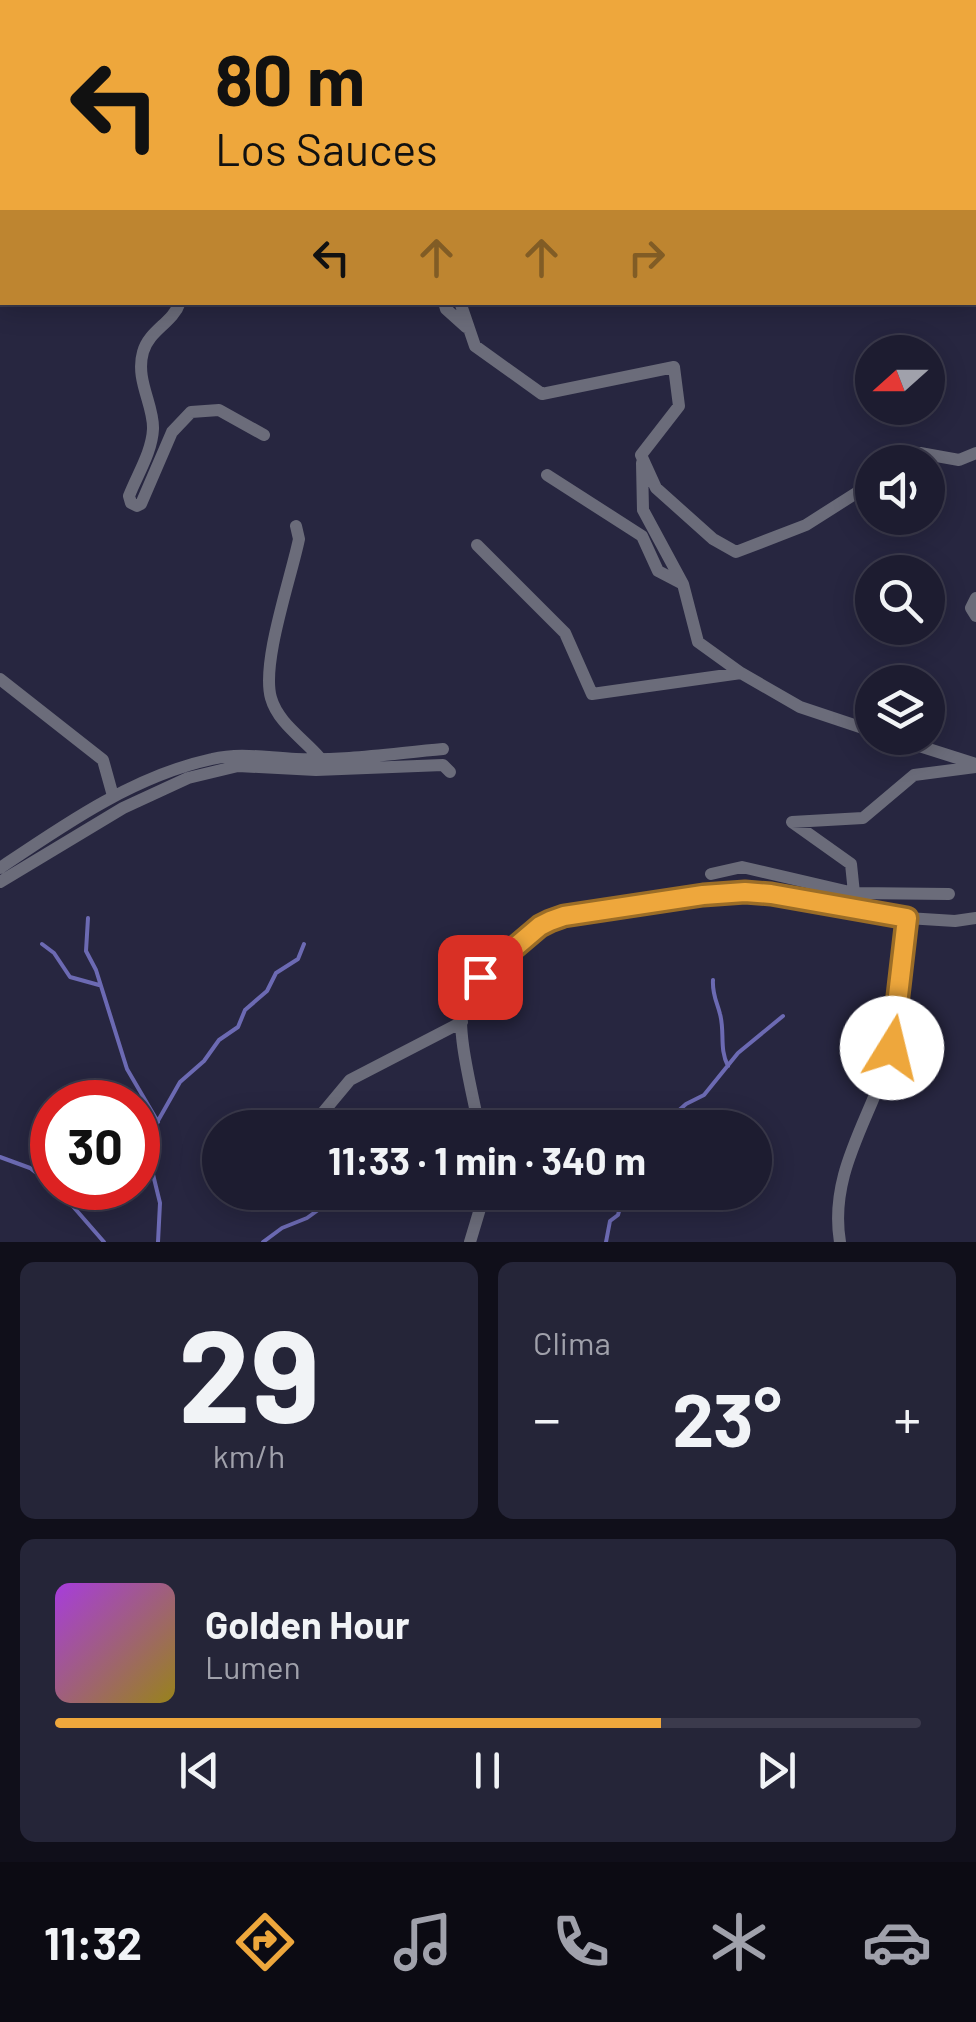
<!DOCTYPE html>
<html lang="es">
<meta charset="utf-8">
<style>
body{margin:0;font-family:Barlow,sans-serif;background:#252538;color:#f1f3f6;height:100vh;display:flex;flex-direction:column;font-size:38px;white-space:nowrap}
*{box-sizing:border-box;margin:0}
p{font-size:32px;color:#a0a1ab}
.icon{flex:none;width:55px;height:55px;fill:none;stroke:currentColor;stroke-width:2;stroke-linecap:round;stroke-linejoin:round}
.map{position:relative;height:1242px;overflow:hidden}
.drawer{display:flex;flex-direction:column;gap:20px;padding:20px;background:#100f1a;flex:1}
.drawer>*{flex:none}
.top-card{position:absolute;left:0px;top:0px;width:978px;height:305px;box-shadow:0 5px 25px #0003,0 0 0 2px #3b3a4c;background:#eea73c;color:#111;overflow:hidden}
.needle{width:65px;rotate:249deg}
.controls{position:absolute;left:855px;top:335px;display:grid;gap:20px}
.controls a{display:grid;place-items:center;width:90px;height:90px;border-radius:50%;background:#1d1c30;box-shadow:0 5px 25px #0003,0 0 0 2px #3b3a4c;font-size:50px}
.speed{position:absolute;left:30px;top:1080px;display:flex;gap:20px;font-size:50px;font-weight:700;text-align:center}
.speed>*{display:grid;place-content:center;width:130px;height:130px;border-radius:50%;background:#1d1c30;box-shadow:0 5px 25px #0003,0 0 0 2px #3b3a4c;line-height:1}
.speed .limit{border:15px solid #d22;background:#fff;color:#111}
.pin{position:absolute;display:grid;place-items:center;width:85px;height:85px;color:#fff;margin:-42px;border-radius:20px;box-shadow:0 5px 15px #0006}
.me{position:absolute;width:110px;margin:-55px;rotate:9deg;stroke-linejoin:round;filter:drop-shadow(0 0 8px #0008)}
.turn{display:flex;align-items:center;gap:35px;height:210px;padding:0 50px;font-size:45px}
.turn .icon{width:130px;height:130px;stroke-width:2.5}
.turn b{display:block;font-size:70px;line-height:85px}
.lanes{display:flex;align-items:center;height:95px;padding:0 50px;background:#0003;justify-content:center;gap:50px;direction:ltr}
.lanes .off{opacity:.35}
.big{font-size:75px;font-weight:700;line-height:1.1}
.drawer .widget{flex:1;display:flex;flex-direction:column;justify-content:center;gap:15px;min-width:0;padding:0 35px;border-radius:15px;background:#252538}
.drawer .dial{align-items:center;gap:0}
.dial b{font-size:130px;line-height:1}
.song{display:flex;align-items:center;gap:30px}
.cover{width:120px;height:120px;border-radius:15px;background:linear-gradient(135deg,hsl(280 70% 55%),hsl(50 70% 35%))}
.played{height:10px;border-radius:5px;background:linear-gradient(90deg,#eea73c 70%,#3b3a4c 70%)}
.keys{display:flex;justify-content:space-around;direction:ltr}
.heat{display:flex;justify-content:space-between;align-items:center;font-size:55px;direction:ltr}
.drawer .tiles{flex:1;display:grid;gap:20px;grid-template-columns:1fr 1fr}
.widget:last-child{grid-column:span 2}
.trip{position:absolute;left:202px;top:1110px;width:570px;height:100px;border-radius:50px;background:#1d1c30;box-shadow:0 5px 25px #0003,0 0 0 2px #3b3a4c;font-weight:700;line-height:100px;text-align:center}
.dock{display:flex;height:160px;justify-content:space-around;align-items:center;background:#0c0b13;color:#a0a1ab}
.dock .icon{width:70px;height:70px}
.dock .current{color:#eea73c}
.dock b{font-size:45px;color:#f1f3f6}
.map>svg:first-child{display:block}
</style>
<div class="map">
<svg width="976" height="1242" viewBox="0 0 976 1242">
<rect width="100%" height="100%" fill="#272640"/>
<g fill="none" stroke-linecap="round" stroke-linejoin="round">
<path stroke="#6c6ab3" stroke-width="4" d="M88,918l-2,33 10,19 31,99 31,53
M42,944l12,9 16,24 29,8
M713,980c-1,14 4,22 7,34 5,18 -1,35 8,52
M659,1128l27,-24 18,-9 34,-42 45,-37
M0,1157l30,11 22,17
M57,1188l47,54
M158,1242l2,-39 -12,-49 7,-28 25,-44 24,-21 15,-21 19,-13 7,-17 22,-19 9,-18 22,-14 6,-15
M263,1242l19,-14 25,-10 36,-26
M606,1242l4,-21 8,-6 6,-23"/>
<path stroke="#6b6c7a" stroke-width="6" d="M0,249l2,3"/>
<path stroke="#6b6c7a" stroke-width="12" d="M61,2l1,-2
M0,7l2,1
M0,185l2,-1
M975,238h1
M975,277h1
M180,302c-7,21 -31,28 -37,50 -8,28 11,53 10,77 -1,23 -16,46 -24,67l2,7 6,3 4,-2 31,-72 19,-20 28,-2 45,25
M444,302l2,7 20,18
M460,302l15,44 67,48 132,-27 5,39 -38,49 15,33 57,51 23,13 70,-27 66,-42
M905,462l15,-9 39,7 17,-7
M642,463l1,47 40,74 15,58 43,31 59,34 72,24
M547,475l95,61 16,35 23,12
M296,526l3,13c-8,39 -38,124 -28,159 7,25 33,41 49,60
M477,545l88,88 27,61 149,-21
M976,598l-5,10 5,8
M0,679l103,81 10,36
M894,738l82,26
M0,868c65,-44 134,-92 212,-109 29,-7 55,-1 84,0 49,2 99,-6 147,-10
M711,874l31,-7 112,26 95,1
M0,882l123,-74 65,-30 50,-12 78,4 127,-5 7,7
M854,893l-3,-29 -59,-42 71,-4 51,-43 62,-8
M310,1128l40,-48 112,-58
M479,1128c-5,-30 -24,-98 -16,-124 8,-28 54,-60 76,-78l11,-5 153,-26 42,-3 162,26 48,3 21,-3
M470,1242l15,-50
M840,1242c-12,-72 34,-127 51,-193 11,-42 12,-88 16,-131"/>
</g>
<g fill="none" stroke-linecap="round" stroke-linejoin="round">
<g stroke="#9b6d27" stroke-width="25">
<path id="route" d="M480,977l60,-51 10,-5 14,-5 139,-21 42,-3 26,2 136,24 -15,130"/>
</g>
<use href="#route" stroke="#eea73c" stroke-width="18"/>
</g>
</svg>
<div class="controls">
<a><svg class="needle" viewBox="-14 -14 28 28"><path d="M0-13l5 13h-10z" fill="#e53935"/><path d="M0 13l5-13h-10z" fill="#a0a1ab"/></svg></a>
<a><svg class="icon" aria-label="sound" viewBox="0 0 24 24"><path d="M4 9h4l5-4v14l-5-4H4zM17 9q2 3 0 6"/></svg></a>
<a><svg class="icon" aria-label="search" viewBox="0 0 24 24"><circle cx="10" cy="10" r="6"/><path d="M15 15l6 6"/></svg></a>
<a><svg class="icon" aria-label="layers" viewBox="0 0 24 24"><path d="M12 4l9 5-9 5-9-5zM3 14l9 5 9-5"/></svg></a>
</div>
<div class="speed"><div class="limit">30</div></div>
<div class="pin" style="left:480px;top:977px;background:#d93025"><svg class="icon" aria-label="arrive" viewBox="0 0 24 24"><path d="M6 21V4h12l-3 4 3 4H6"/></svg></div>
<svg class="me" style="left:892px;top:1048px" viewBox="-20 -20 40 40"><circle r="19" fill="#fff"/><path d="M0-13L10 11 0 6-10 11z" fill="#eea73c"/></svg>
<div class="trip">11:33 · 1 min · 340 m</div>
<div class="top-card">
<div class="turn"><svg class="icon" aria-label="left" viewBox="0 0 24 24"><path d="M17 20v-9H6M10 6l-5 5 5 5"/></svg><div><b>80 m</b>Los Sauces</div></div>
<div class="lanes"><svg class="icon" aria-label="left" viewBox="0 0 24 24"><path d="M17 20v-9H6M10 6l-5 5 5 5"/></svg><svg class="icon off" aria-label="ahead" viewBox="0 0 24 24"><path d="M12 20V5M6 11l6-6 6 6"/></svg><svg class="icon off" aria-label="ahead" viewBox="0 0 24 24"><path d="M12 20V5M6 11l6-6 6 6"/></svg><svg class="icon off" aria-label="right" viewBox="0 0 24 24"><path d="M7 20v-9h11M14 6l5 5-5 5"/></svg></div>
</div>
</div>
<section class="drawer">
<div class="tiles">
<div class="widget dial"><b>29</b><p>km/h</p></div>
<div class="widget"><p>Clima</p>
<div class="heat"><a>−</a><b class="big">23°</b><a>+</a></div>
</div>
<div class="widget">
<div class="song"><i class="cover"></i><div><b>Golden Hour</b><p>Lumen</p></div></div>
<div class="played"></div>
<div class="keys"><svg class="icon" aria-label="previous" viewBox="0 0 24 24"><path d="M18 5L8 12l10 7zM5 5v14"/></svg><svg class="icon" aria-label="pause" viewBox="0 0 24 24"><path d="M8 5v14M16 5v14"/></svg><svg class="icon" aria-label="next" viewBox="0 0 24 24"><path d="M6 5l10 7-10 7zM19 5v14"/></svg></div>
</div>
</div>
</section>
<nav class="dock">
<b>11:32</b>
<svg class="icon current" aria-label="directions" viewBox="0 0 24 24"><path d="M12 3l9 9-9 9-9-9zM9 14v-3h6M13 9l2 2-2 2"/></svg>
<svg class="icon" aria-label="music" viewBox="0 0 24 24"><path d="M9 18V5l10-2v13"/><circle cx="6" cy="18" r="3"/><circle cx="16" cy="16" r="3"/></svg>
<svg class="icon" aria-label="phone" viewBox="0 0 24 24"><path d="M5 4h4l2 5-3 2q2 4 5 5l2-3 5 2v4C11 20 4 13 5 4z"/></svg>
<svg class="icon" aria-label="climate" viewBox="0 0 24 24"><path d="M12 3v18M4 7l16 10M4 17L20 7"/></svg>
<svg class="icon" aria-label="car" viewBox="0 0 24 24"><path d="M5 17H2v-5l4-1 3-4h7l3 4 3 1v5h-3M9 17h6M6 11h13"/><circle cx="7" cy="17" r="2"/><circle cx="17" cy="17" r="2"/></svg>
</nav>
